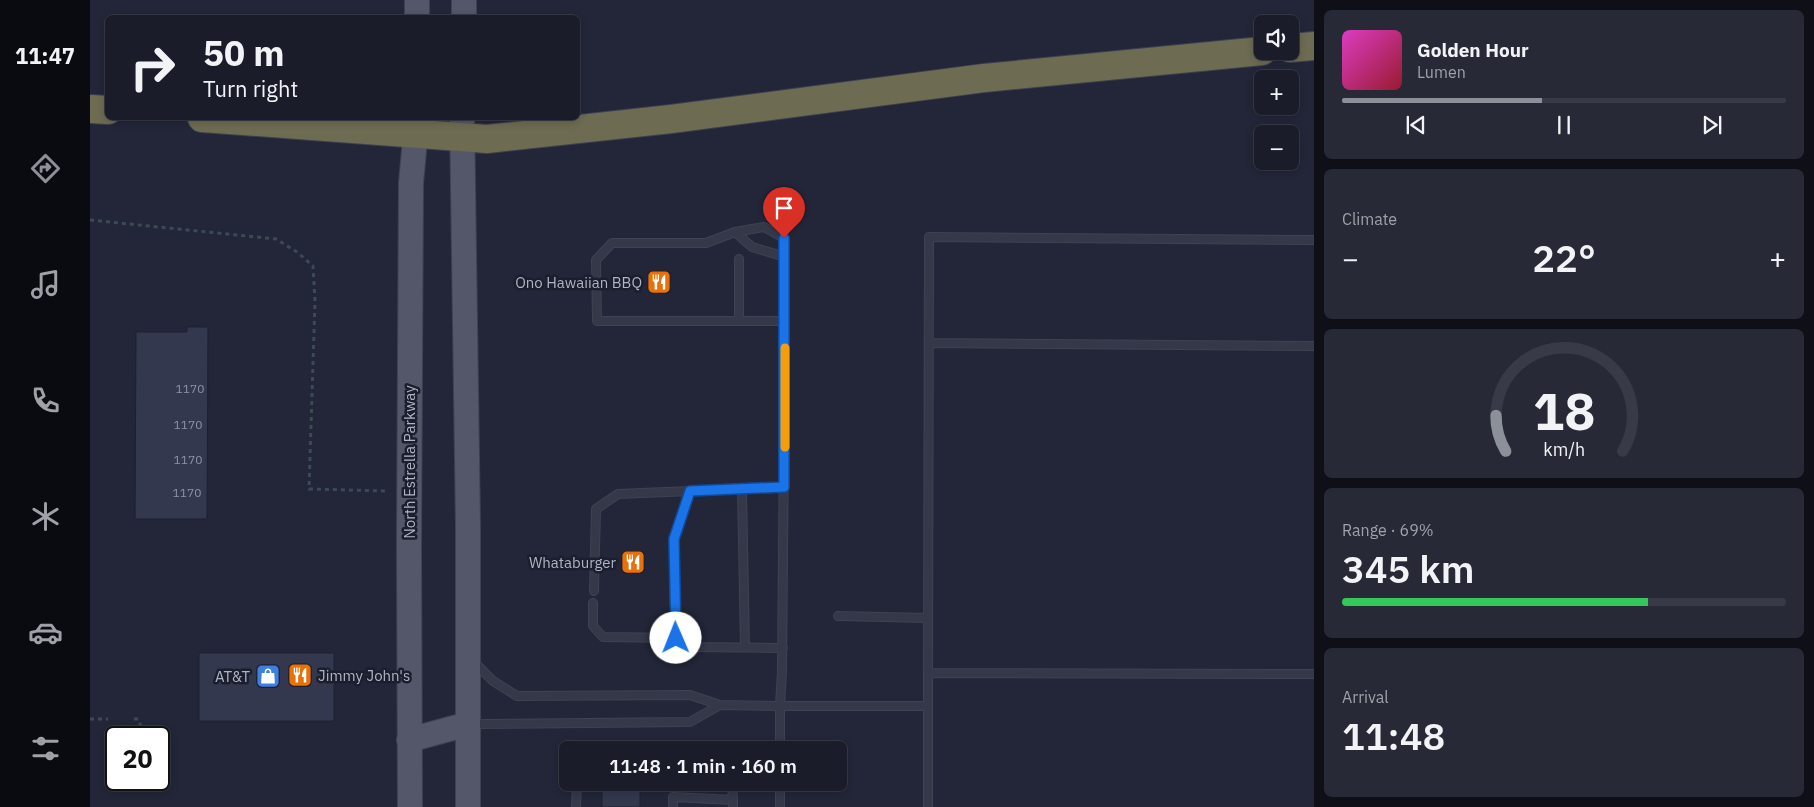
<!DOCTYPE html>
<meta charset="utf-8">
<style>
body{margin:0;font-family:"IBM Plex Sans",sans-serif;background:#272936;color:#f1f3f6;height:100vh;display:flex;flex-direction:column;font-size:19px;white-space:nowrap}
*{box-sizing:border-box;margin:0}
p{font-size:16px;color:#9fa1a8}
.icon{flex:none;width:28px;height:28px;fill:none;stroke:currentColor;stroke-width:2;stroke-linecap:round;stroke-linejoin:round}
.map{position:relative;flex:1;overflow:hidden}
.side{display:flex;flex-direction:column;gap:10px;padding:10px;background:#0e0f17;width:500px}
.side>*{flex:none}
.banner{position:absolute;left:15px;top:15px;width:475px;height:105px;border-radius:8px;box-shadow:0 2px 8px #0003,0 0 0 1px #383a47;background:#1a1c2a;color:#f1f3f6;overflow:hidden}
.tools{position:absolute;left:1164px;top:15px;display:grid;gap:10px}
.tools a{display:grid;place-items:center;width:45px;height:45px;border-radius:8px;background:#1a1c2a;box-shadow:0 2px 8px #0003,0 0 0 1px #383a47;font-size:25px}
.speed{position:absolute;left:15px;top:726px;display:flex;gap:10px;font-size:25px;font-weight:700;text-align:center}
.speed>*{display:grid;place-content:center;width:65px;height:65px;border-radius:50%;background:#1a1c2a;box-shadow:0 2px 8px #0003,0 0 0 1px #383a47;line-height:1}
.speed .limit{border:2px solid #111;border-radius:8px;background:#fff;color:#111}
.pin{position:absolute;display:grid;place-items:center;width:42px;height:42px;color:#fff;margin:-51px -21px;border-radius:50% 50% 50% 0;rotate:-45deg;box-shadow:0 0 5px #0007}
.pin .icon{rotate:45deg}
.me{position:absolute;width:55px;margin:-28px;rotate:359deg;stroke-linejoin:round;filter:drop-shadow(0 0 4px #0008)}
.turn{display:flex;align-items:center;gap:18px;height:105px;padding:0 15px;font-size:22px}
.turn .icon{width:65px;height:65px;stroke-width:2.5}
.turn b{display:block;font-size:35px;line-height:42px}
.big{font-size:38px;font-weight:600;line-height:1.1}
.side .tile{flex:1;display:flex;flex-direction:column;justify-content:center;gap:8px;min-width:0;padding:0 18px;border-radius:8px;background:#272936}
.side .dial{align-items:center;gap:0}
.dial svg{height:130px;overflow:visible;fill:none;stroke:#383a47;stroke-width:7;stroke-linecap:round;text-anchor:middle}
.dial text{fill:#f1f3f6;stroke:none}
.song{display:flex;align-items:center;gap:15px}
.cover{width:60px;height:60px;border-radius:8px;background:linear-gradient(135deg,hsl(310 70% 55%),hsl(350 70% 35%))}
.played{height:5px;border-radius:2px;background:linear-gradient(90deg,#8c9099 45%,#383a47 45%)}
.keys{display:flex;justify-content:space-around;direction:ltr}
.heat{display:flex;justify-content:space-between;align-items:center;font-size:28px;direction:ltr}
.charge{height:8px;border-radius:4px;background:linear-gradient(90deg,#34c759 69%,#383a47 0)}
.trip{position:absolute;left:469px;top:741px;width:288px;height:50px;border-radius:8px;background:#1a1c2a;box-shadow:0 2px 8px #0003,0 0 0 1px #383a47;font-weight:600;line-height:50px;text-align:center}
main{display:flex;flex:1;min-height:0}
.menu{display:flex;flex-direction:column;width:90px;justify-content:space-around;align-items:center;background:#0a0b11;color:#9fa1a8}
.menu .icon{width:35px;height:35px}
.menu .selected{color:#8c9099}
.menu b{font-size:22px;color:#f1f3f6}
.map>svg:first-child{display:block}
</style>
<main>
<nav class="menu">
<b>11:47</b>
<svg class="icon selected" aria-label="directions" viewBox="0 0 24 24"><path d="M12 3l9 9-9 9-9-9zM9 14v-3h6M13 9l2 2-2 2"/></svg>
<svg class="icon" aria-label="music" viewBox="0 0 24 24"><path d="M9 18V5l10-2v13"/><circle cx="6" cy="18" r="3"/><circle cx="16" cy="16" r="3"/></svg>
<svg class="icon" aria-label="phone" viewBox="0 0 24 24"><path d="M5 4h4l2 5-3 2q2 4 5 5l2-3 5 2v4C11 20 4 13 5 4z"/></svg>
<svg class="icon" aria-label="climate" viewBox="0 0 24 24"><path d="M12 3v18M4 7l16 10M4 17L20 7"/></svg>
<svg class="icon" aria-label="car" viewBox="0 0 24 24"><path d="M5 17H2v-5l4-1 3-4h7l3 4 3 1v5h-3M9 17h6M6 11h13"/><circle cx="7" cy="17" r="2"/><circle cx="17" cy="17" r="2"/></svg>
<svg class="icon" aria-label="filters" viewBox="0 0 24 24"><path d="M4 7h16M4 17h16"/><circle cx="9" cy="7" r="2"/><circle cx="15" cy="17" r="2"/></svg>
</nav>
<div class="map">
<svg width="1224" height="807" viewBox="0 0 1224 807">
<rect width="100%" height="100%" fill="#222638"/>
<path fill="#34384f" stroke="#1d202f" d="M97,327h21l-1,192h-72l1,-187h51z
M109,653h135v68h-135z
M517,741h48v9h-48z
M512,785h24v4l14,1v17h-38z"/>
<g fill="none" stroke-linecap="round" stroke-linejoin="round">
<g stroke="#3f4252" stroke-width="10">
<path id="service" d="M645,232l17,15 33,10
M649,259v62
M695,321l-1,-83 -20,-11 -29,5 -29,11h-94l-16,17 1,61h188l-3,350 -2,35h148
M839,343l385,3
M652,490l3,157
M504,591l2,-82 22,-15 72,-3
M503,603v23l10,11 73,1
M748,616l90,2
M693,648l-92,-1 -15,-9 -2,-99 16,-48 94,-4
M383,661l20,20 24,15 173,-1 30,10 60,1v44
M838,673l1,-436 385,3
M381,724l219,-2 30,-17
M564,748l66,2
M496,750l17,-2
M642,782l1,18
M690,782v25
M486,807l1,-25
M583,807v-10l60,3v7
M838,807v-134l386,1"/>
</g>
<g stroke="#3f4252" stroke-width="26">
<path id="primary" d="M374,0v18
M327,18v-18
M372,118l6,408v281
M319,740l59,-16
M320,807l-1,-264 2,-360 6,-65"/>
</g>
<g stroke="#3d4050" stroke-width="30">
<path id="motorway" d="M1200,48l24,-2
M0,109l18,1
M112,118l285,21 184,-20 313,-41 278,-27"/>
</g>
<path stroke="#3c4a52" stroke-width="3" stroke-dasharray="4 4" stroke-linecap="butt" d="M0,220l186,19 21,13 16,14 2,35 -6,188 77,2
M0,719h18
M44,719h4l4,10 12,6"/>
<use href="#service" stroke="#353849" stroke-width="8"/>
<use href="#primary" stroke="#535769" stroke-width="24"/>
<use href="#motorway" stroke="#6e6b53" stroke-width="28"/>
</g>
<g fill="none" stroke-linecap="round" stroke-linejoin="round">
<g stroke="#114b97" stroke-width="12">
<path id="route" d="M586,638l-2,-99 16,-48 94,-4v-249"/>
</g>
<use href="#route" stroke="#1a73e8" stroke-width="9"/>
<path stroke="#f59e0b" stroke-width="9" d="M695,447v-99"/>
</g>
<defs>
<g id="restaurant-square" transform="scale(1.25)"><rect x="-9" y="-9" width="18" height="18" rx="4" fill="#e8710a" stroke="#1b1e2d"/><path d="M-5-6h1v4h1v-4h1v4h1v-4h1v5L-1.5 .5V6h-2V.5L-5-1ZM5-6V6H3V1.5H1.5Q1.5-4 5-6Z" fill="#fff"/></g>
<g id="shop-square" transform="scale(1.25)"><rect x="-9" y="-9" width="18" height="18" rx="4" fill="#3f7fe0" stroke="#1b1e2d"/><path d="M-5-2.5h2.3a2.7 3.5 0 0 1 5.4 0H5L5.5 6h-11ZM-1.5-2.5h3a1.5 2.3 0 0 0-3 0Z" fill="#fff"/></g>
</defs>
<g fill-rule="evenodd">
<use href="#restaurant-square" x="569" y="282"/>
<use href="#restaurant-square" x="543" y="562"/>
<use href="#restaurant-square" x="210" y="675"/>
<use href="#shop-square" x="178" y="676"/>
</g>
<g text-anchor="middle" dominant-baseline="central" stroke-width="5" stroke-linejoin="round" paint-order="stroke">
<g font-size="12" fill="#8f92a6">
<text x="100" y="388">1170</text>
<text x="98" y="424">1170</text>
<text x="98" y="459">1170</text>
<text x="97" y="492">1170</text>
</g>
<g font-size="15" fill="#b0b3c5" stroke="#1b1e2d" text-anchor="end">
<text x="552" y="282">Ono Hawaiian BBQ</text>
<text x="526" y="562">Whataburger</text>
<text x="228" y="675" text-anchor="start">Jimmy John's</text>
<text x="160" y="676">AT&amp;T</text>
</g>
<g font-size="15" fill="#b0b3c5" stroke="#1b1e2d">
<text transform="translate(319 462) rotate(-90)">North Estrella Parkway</text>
</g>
</g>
</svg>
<div class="tools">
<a><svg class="icon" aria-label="sound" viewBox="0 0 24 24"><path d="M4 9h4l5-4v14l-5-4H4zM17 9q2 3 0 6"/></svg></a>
<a>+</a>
<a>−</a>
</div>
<div class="speed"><div class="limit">20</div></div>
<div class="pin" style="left:694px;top:238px;background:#d93025"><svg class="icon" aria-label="arrive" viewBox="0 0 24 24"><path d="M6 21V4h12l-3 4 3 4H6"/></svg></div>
<svg class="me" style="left:586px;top:638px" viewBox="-20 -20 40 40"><circle r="19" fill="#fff"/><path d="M0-13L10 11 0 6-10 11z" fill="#1a73e8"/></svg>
<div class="trip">11:48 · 1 min · 160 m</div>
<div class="banner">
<div class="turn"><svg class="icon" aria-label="right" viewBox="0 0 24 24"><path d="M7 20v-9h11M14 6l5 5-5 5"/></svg><div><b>50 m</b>Turn right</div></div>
</div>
</div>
<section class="side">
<div class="tile">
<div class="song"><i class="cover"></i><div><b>Golden Hour</b><p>Lumen</p></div></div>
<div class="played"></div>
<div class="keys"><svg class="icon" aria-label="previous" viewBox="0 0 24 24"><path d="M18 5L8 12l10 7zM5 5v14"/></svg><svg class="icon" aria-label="pause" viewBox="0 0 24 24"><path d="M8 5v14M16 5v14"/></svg><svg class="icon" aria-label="next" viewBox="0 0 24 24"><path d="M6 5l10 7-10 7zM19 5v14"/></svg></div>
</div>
<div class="tile"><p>Climate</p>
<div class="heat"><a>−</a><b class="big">22°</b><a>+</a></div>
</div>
<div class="tile dial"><svg viewBox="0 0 100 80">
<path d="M14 69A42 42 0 1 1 86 69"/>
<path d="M14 69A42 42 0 0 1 8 47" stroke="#8c9099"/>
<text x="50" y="56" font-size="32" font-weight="700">18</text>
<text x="50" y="72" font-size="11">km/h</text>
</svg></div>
<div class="tile"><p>Range · 69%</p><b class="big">345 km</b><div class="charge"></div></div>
<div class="tile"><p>Arrival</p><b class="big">11:48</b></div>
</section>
</main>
